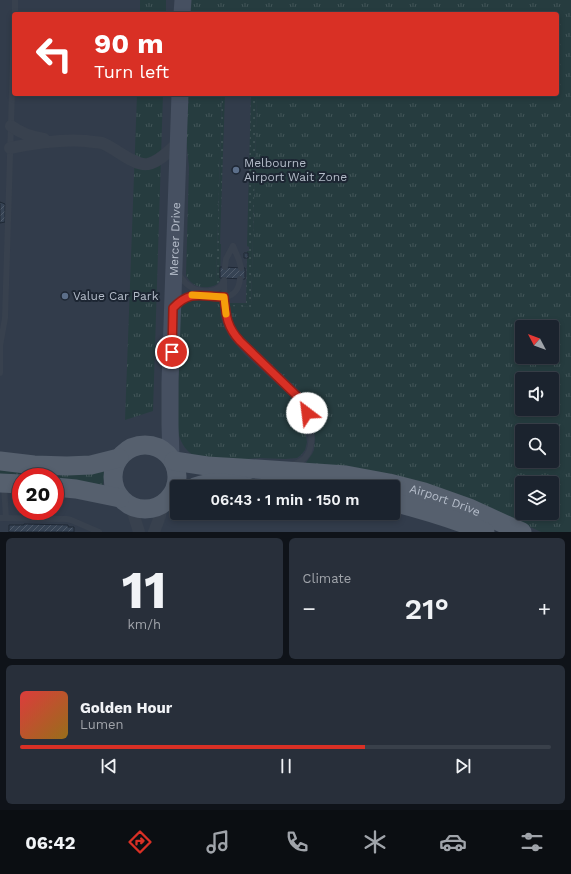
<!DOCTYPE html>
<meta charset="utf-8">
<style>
body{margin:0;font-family:"Work Sans",sans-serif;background:#282f3a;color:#f1f3f6;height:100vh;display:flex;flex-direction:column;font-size:15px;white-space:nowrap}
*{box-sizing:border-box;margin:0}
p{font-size:13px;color:#a0a4aa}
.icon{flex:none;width:22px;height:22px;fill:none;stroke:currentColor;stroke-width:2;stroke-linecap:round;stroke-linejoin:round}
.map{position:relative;height:532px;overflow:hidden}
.side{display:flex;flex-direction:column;gap:6px;padding:6px;background:#0f1319;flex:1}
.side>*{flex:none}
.top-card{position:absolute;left:12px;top:12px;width:547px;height:84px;border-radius:4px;box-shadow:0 2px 6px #0003,0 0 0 1px #39404a;background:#d93025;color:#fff;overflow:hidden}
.needle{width:26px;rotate:311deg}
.fabs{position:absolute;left:515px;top:320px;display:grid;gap:8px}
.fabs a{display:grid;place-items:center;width:44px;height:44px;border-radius:4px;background:#1b232e;box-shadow:0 2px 6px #0003,0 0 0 1px #39404a;font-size:20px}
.speed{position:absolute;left:12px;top:468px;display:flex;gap:8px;font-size:20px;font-weight:700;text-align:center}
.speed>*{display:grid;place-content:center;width:52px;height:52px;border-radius:50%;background:#1b232e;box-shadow:0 2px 6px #0003,0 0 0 1px #39404a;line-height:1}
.speed .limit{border:6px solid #d22;background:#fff;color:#111}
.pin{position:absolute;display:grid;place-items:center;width:34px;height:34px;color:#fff;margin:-17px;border:2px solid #fff;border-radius:50%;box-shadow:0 1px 4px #0007}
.me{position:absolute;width:44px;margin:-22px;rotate:330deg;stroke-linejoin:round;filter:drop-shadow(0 0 3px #0008)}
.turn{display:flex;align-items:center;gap:14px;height:84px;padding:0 16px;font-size:18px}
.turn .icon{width:52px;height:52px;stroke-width:2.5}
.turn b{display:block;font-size:28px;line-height:34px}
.big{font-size:30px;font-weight:600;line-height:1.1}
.side .tile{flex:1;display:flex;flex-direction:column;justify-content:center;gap:6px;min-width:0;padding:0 14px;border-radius:6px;background:#282f3a}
.side .dial{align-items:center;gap:0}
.dial b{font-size:52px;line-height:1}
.song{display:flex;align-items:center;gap:12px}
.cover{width:48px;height:48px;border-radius:6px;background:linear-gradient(135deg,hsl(0 70% 55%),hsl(40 70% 35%))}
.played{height:4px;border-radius:2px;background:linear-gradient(90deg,#d93025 65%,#39404a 65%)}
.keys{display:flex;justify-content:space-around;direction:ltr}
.heat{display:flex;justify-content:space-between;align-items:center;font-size:22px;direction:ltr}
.side .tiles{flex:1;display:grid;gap:6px;grid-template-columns:1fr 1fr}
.tile:last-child{grid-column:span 2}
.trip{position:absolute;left:170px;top:480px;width:230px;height:40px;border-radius:4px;background:#1b232e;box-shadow:0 2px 6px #0003,0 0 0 1px #39404a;font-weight:600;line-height:40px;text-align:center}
.dock{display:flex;height:64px;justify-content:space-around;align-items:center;background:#0b0e12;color:#a0a4aa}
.dock .icon{width:28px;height:28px}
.dock .active{color:#d93025}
.dock b{font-size:18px;color:#f1f3f6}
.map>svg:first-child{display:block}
</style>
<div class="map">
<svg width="571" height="532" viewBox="0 0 571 532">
<defs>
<pattern id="grass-tufts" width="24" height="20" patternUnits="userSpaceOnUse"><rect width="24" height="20" fill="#263c3f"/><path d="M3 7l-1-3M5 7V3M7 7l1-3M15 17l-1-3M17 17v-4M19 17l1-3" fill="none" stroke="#435659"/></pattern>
<pattern id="garden-dots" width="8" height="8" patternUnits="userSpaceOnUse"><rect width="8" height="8" fill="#263c3f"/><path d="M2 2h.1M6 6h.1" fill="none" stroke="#435659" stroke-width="1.8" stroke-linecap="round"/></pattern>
<pattern id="building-hatch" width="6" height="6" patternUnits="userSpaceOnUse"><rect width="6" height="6" fill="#364354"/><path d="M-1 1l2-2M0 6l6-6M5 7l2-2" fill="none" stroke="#515c6b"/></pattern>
</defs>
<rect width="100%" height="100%" fill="#242f3e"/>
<path fill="#323c4b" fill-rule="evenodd" d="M0,0h571v532h-571zM14,14h543v80h-543zM522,327h30v30h-30zM522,379h30v30h-30zM522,431h30v30h-30zM21,477h34v34h-34zM522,483h30v30h-30zM177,487h216v26h-216z"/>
<path fill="url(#grass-tufts)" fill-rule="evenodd" d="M140,0h26v14h-26z
M189,0h382v532h-30l-32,-15 -204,-53 7,-10 2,-4 1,-12 -3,-26 -5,-12 -4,-6 -62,-59c-7,-9 -11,-17 -11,-29h21l6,-212h300v-80h-369zM522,327h30v30h-30zM522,379h30v30h-30zM522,431h30v30h-30zM522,483h30v30h-30z
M137,94h26l-10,317 -28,9z
M186,94h36l-6,191c-12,5 -25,2 -30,-10l3,-108 -4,-38 3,-25 1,-2 -4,-2z
M191,299h25l4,2 1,4 -1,8 3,12 7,13 15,17 48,44 6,8 4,9 4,26 -2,8 -4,5 -4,3 -12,1 -25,-1 -26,2 -41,-5c-9,-6 -13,-14 -15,-24l1,-106c1,-11 0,-21 12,-26z
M0,466l105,5 -2,14 -48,-5v-3h-55z"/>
<path fill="url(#garden-dots)" d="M222,94h3l-5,150h1l-1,37 -4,4z
M251,94h6l-6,213 -22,-1v-3h17l1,-45h1v-4l-1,-1v-2h2v-4l-2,-1v-1z"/>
<path fill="url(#building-hatch)" stroke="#1f2835" d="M0,202l5,2v18l-5,1z
M244,253h4v5h-4z
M220,267l25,1v11l-25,-1z
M24,524l44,1v2h6v5h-65v-7h15z"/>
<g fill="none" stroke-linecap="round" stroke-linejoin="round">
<path stroke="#38414e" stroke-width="6" d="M15,14v-14
M233,246l6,14 2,8
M225,267l1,-8 7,-13
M178,273c3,5 7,11 13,14 10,6 29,7 33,-7
M224,281l1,30 3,12 3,7 9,11 57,55c11,12 20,44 10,59 -3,5 -9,8 -15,10
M176,305c15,-15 29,-9 49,-8 10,-2 14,-8 15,-18
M0,373v-27l5,-28 9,-292
M4,486l2,32
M0,518l67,1 4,1 28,12"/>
<path stroke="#38414e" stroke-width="12" d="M11,126c11,8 21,11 33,13
M10,148c25,-5 51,-9 76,-7 5,1 11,1 16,2 12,4 33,24 46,21 11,-2 22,-14 30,-21
M131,506l8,26
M154,532l6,-16 2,-11"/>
<g stroke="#465061" stroke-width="17">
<path d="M182,14l1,-14"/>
<path id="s1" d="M171,457l-1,-32v-43l10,-288"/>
</g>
<g stroke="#56606e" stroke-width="19">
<circle cx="145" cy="477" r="32"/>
<path d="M0,461l34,4 33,1 24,-1 28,-7"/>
<path id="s2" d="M174,461l33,5 34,2 105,7 43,8 35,9 45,16 53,24"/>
<path d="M0,483l21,1"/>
<path d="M55,487l21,2 44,9"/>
<path d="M195,487c19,-7 34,-4 53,0"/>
<path d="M393,502c31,8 62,17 92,30"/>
</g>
</g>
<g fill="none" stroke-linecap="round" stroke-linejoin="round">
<g stroke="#8d1f18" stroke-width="10">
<path id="route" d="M172,352l1,-44c18,-19 29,-11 51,-11 2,19 3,30 16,44l57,55 5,6 5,11"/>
</g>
<use href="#route" stroke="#d93025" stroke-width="7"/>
<path stroke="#f59e0b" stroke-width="7" d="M192,295l32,2 2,17"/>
</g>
<g fill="#5c6f8a" stroke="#1d2633" stroke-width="1.5">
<circle cx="236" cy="170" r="4"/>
<circle cx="65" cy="296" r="4"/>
</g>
<g text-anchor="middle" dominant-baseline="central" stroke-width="4" stroke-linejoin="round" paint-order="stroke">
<g font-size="12" fill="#b4bcc9" stroke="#1d2633" text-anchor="start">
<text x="244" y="163">Melbourne<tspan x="244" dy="14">Airport Wait Zone</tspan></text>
<text x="73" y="296">Value Car Park</text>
</g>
<g font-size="12" fill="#b4bcc9" stroke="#1d2633">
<text stroke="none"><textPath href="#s1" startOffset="218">Mercer Drive</textPath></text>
<text stroke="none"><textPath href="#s2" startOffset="275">Airport Drive</textPath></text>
</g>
</g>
</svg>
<div class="fabs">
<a><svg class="needle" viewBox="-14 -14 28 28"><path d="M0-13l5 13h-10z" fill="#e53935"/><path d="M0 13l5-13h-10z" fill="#a0a4aa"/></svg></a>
<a><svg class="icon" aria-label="sound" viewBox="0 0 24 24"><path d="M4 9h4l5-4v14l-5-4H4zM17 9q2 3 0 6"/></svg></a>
<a><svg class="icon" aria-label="search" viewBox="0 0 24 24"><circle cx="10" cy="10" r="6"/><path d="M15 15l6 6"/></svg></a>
<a><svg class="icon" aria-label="layers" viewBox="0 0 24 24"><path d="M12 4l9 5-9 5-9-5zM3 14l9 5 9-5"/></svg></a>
</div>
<div class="speed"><div class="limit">20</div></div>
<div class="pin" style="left:172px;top:352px;background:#d93025"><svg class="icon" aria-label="arrive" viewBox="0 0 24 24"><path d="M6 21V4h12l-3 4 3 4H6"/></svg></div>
<svg class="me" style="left:307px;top:413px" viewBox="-20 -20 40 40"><circle r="19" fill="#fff"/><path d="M0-13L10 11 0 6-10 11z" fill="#d93025"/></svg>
<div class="trip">06:43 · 1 min · 150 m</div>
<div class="top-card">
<div class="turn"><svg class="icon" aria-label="left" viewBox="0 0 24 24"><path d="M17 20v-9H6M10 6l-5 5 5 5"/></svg><div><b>90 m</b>Turn left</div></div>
</div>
</div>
<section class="side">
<div class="tiles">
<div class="tile dial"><b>11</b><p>km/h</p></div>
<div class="tile"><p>Climate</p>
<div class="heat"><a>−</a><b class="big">21°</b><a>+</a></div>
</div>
<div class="tile">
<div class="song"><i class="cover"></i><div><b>Golden Hour</b><p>Lumen</p></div></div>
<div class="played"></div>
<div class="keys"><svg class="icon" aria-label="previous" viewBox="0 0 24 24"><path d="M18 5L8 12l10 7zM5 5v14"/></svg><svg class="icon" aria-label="pause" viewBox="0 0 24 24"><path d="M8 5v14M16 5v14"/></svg><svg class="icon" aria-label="next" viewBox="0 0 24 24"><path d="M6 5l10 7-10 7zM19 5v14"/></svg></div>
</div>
</div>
</section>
<nav class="dock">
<b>06:42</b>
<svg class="icon active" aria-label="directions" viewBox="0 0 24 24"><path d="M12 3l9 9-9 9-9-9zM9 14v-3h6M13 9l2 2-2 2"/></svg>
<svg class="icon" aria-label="music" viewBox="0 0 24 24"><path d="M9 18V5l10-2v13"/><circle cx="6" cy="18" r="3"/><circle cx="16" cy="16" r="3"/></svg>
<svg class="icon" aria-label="phone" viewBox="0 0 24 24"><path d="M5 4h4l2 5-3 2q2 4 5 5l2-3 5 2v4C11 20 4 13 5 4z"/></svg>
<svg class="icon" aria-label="climate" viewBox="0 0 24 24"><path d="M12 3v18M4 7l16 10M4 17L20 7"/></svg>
<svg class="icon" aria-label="car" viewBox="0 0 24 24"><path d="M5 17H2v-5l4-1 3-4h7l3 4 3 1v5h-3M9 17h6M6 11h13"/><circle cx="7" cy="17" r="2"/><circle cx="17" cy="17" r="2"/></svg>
<svg class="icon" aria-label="filters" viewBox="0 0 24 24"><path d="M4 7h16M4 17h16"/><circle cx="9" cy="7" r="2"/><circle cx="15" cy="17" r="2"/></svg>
</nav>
